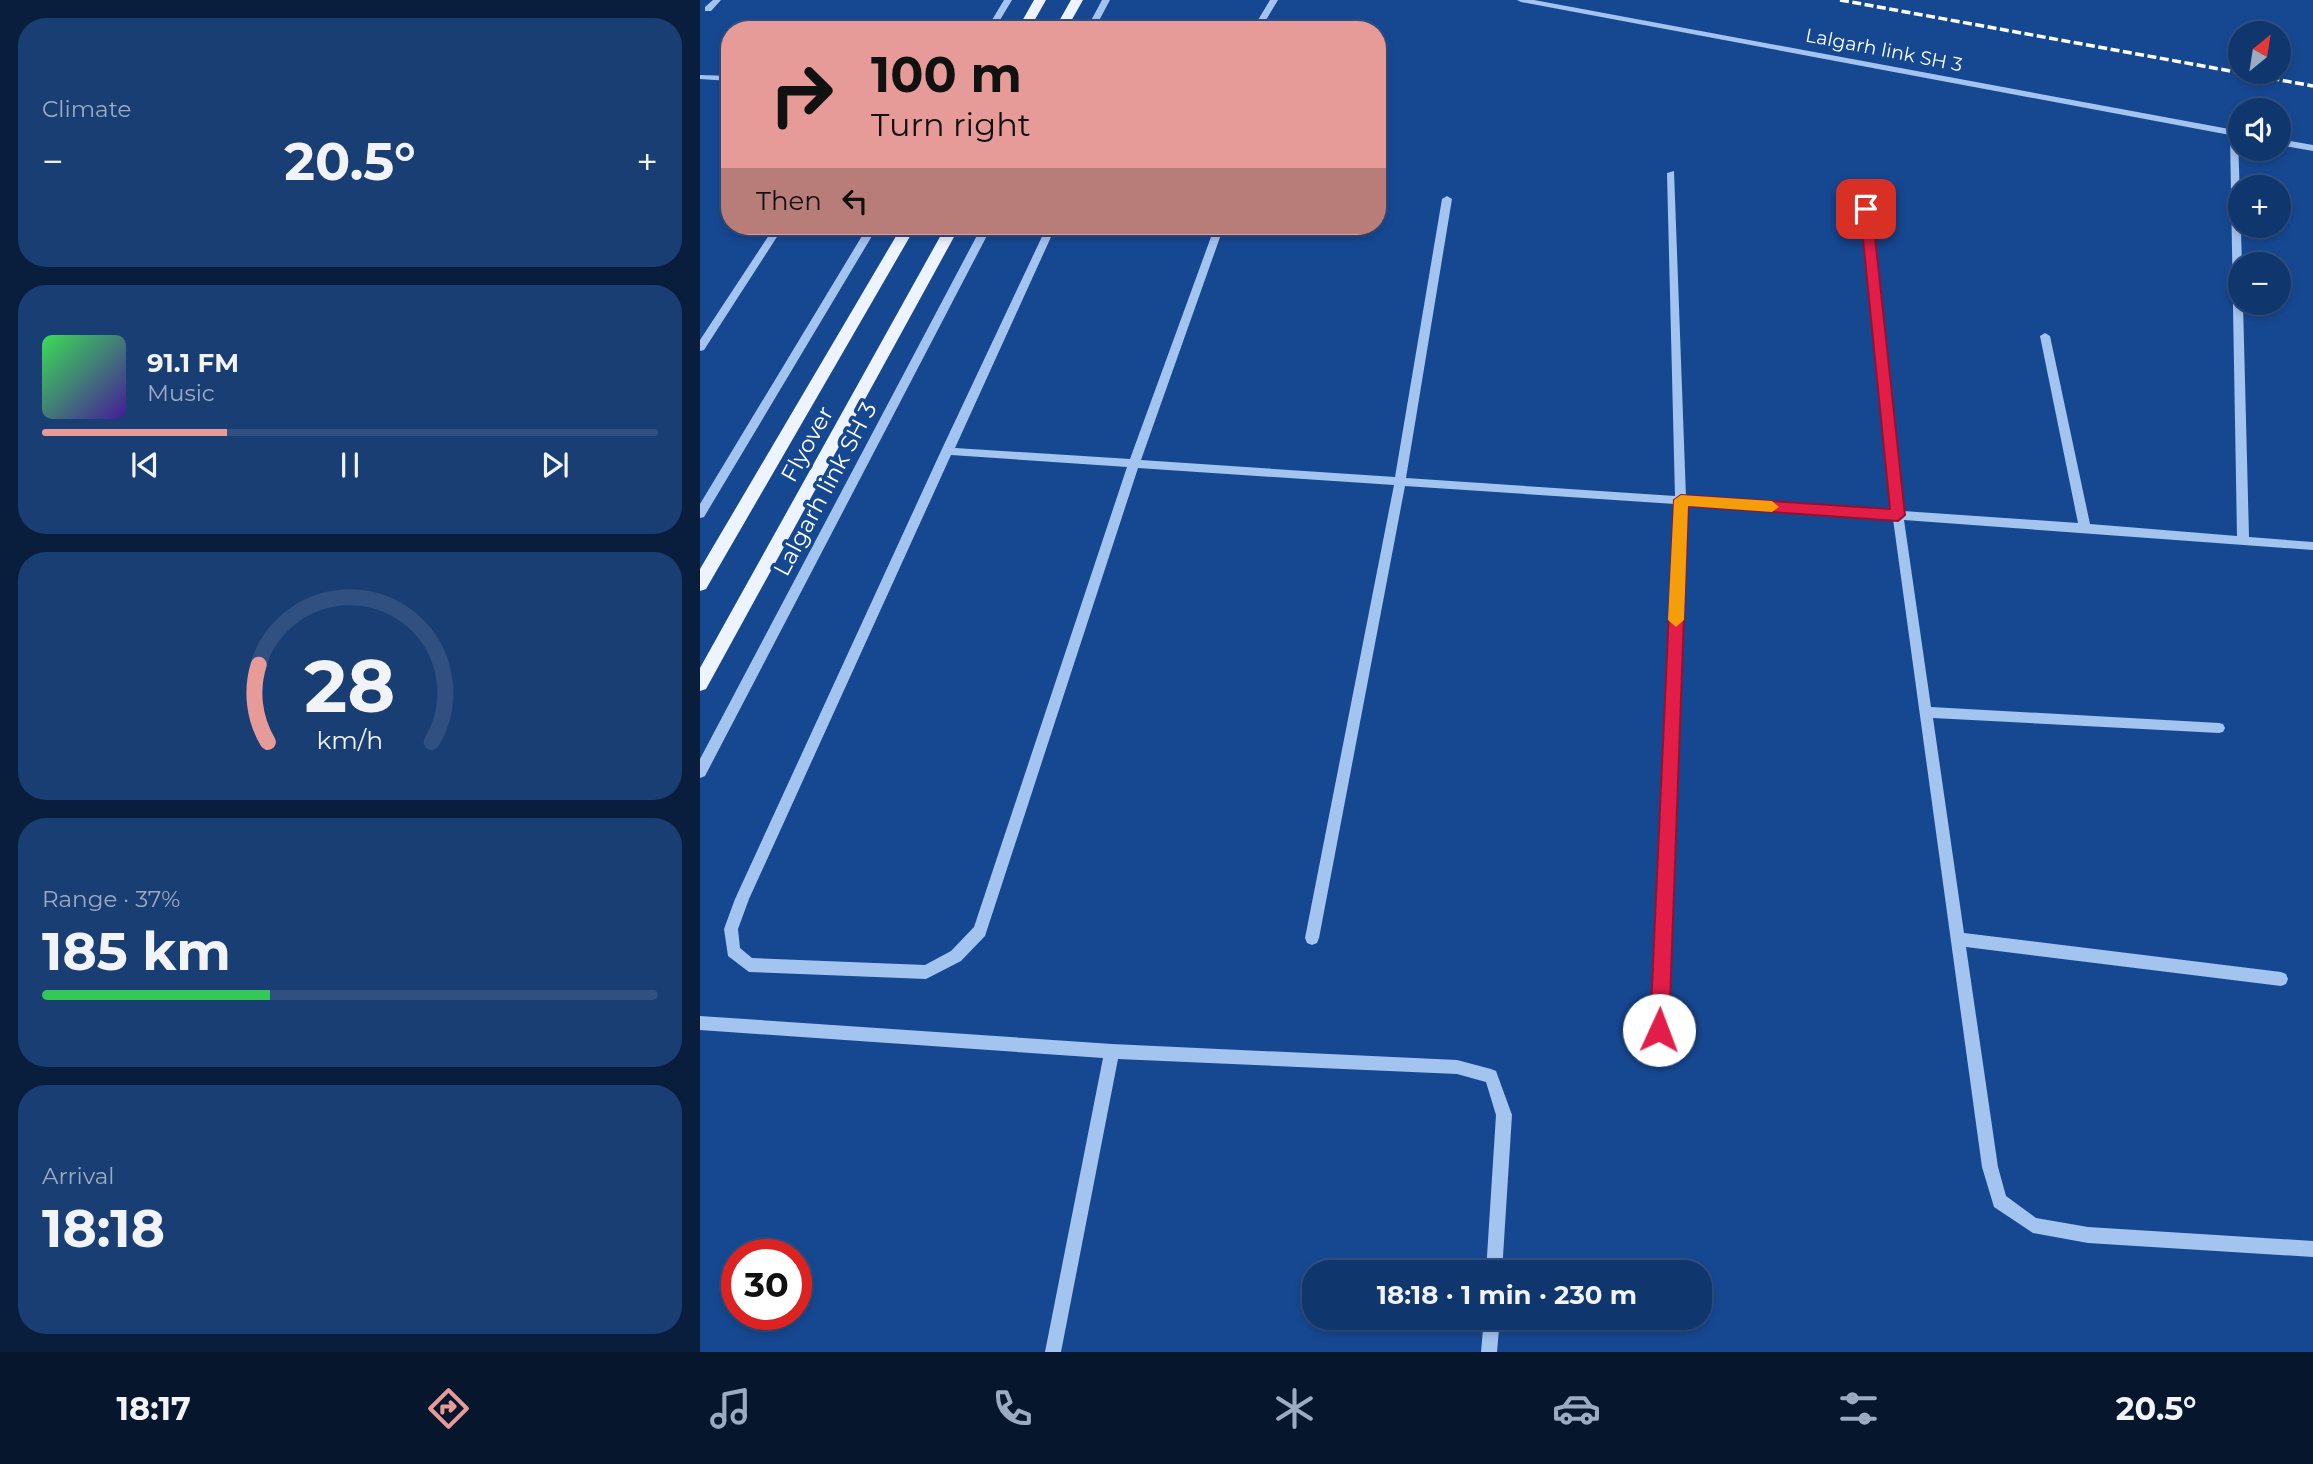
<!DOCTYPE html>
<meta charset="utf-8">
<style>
body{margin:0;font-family:Montserrat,sans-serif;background:#193e73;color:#f1f3f6;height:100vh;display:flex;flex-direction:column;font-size:26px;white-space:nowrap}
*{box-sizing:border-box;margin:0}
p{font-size:23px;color:#9cabc2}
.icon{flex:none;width:38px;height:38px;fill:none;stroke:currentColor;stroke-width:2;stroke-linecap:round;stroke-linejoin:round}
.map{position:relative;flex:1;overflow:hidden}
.drawer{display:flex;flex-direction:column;gap:18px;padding:18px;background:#091e3c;width:700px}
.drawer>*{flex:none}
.guide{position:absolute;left:21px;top:21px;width:665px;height:214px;border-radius:28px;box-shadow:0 4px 10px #0003,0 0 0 2px #305081;background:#e69b98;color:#111;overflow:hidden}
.needle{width:46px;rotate:30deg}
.tools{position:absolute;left:1528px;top:21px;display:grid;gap:14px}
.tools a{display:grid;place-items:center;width:63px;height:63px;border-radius:50%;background:#10366e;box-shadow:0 4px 10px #0003,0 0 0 2px #305081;font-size:35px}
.speed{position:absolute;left:21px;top:1239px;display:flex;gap:14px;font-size:35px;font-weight:700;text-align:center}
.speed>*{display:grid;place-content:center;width:91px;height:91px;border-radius:50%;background:#10366e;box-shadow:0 4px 10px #0003,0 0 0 2px #305081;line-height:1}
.speed .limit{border:10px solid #d22;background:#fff;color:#111}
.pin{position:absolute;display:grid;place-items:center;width:60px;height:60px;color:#fff;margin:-30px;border-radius:14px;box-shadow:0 4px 10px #0006}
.me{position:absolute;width:77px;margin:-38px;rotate:2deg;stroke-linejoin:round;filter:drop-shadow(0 0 5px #0008)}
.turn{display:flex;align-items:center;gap:24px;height:147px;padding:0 35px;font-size:32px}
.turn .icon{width:91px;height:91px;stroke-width:2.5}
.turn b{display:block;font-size:49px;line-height:60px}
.then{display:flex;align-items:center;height:66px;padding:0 35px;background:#0003;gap:14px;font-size:26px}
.big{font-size:52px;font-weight:700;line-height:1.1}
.drawer .card{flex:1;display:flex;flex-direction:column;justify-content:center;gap:10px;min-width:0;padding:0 24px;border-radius:28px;background:#193e73}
.drawer .dial{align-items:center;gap:0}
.dial svg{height:182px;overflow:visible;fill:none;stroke:#305081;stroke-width:7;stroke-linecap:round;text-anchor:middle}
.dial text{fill:#f1f3f6;stroke:none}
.song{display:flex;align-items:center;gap:21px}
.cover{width:84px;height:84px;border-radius:10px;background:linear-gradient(135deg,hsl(130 70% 55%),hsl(260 70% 35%))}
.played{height:7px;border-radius:4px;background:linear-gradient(90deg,#e69b98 30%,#305081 30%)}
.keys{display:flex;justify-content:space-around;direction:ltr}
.heat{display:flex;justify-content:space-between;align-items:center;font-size:38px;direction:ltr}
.charge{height:10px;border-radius:5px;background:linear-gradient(90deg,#34c759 37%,#305081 0)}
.trip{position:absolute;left:602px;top:1260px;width:410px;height:70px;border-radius:28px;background:#10366e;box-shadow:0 4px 10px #0003,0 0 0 2px #305081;font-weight:700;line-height:70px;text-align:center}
.tabs{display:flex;height:112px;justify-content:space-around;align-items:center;background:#06162c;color:#9cabc2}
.tabs .icon{width:49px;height:49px}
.tabs .current{color:#e69b98}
.tabs b{font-size:32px;color:#f1f3f6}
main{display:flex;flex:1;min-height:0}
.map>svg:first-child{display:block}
</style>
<main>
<section class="drawer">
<div class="card"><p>Climate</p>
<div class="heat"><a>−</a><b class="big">20.5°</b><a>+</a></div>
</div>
<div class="card">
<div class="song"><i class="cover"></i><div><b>91.1 FM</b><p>Music</p></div></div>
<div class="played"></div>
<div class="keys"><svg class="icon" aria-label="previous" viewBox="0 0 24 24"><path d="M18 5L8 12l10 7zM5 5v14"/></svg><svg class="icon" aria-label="pause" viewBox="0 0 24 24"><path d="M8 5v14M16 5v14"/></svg><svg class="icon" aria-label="next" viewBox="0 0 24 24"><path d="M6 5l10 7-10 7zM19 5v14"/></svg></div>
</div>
<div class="card dial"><svg viewBox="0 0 100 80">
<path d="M14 69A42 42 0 1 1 86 69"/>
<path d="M14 69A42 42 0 0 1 10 35" stroke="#e69b98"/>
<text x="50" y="56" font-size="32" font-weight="700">28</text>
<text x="50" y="72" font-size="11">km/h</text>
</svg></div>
<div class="card"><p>Range · 37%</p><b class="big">185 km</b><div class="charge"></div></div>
<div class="card"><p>Arrival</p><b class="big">18:18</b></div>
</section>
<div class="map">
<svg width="1613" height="1352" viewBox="0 0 1613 1352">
<rect width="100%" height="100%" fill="#164892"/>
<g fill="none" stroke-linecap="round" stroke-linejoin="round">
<path fill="#a4c4f0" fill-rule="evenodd" d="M13,0h8l-10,11h-6v-4z
M304,0h8l-18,30h-8z
M402,0h8l-16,30h-8z
M570,0h8l-18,30h-8z
M817,0h17l706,131v6l-2,-1 4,128h-2v39h3l6,234 64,5v8l-409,-30 27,187 288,16 4,1 2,4 -2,4 -4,1 -286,-15 31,215 317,39 5,2 2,5 -2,5 -5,2 -315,-39 32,220 8,29 30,22 52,9 225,14v16l-225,-14 -55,-10 -39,-26 -12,-40 -89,-648 -207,-14 -20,525 -2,5 -5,2 -5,-2 -2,-5 23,-526 -270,-18 -86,452 -2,5 -5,2 -5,-2 -2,-5 89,-453 -256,-17 -153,468 -24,25 -35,18 -177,-7 -21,-16 -4,-27 11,-30 206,-448 106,-225h9l-101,222 175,11 85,-233h9l-83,234 254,17 47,-278 5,-3 5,3 -46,279 269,18 -8,-323 7,-2 12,326 206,14 -33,-330 1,-2h6l37,332 175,12 -38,-187 5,-3 5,3 40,188 147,12 -7,-401 -709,-133zM251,455l176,12 -153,460 -23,24 -26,14 -173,-7 -12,-10 -2,-19 11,-30z
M0,75l30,1v5l-30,-2z
M1578,139l35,6v6l-35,-6z
M75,226h9l-80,124 -4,1v-11z
M168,226h10l-174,291 -4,1v-14z
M282,226h10l-287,550 -5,2v-19z
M0,1016l412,28 345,16 34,9 5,2 16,44 -10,157h-16l10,-157 -10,-33 -29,-8 -339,-15 -57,293h-16l58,-294 -403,-28z
M784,1318h16l-3,34h-16z"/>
<path fill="#eef4ff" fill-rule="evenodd" d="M334,0h12l-17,30h-12z
M371,0h12l-17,30h-12z
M202,226h14l-210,363 -6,2v-22z
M246,226h14l-254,463 -6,2v-23z"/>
<path stroke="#fff" stroke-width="3.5" stroke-dasharray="9 3.5" stroke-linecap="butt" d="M1140,0l473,86"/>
</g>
<path fill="#e11d48" stroke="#92132f" stroke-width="2" d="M1166,205l6,4 33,306 -7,6 -210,-15 -19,524 -3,7 -7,2 -7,-2 -2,-7 24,-530 7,-5 209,14 -30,-300z"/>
<path fill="#f59e0b" d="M981,495l91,6 7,6 -7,5 -84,-6 -4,114 -8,7 -8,-7 6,-120z"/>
<g text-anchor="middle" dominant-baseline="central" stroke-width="7" stroke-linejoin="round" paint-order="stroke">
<g font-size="19" fill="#fff" stroke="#164892">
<text transform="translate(1184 50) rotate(11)">Lalgarh link SH 3</text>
</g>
<g font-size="23" fill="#fff" stroke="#164892">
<text transform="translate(107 444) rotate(-61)">Flyover</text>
<text transform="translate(125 489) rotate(-62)">Lalgarh link SH 3</text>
</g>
</g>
</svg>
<div class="tools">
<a><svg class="needle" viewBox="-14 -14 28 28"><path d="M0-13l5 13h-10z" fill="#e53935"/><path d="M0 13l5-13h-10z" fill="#9cabc2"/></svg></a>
<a><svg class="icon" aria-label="sound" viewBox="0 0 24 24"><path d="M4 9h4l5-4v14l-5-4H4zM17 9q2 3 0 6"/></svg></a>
<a>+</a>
<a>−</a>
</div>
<div class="speed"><div class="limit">30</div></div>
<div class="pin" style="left:1166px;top:209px;background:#d93025"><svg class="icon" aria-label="arrive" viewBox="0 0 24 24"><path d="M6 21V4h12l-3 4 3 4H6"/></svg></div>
<svg class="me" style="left:959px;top:1030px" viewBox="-20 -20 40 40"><circle r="19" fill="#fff"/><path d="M0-13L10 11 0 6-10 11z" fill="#e11d48"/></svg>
<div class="trip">18:18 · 1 min · 230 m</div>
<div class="guide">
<div class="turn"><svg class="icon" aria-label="right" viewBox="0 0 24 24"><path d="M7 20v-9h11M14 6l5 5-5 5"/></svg><div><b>100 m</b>Turn right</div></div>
<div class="then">Then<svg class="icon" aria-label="left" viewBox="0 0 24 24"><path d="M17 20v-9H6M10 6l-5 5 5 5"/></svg></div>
</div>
</div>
</main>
<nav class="tabs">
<b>18:17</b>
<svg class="icon current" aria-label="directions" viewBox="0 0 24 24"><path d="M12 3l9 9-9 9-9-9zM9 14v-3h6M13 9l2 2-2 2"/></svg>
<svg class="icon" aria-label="music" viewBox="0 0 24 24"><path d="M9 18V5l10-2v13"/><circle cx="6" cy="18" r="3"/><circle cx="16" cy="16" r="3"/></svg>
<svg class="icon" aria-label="phone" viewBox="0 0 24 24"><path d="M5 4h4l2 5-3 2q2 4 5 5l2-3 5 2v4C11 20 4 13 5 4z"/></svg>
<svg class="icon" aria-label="climate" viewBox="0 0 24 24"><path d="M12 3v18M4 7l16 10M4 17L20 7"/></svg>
<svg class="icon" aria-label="car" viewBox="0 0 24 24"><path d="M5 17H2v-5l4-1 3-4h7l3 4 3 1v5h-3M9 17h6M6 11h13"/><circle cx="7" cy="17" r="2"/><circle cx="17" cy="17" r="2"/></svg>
<svg class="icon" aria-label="filters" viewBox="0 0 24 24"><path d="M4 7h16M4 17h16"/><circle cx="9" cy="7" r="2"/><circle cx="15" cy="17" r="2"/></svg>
<b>20.5°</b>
</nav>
